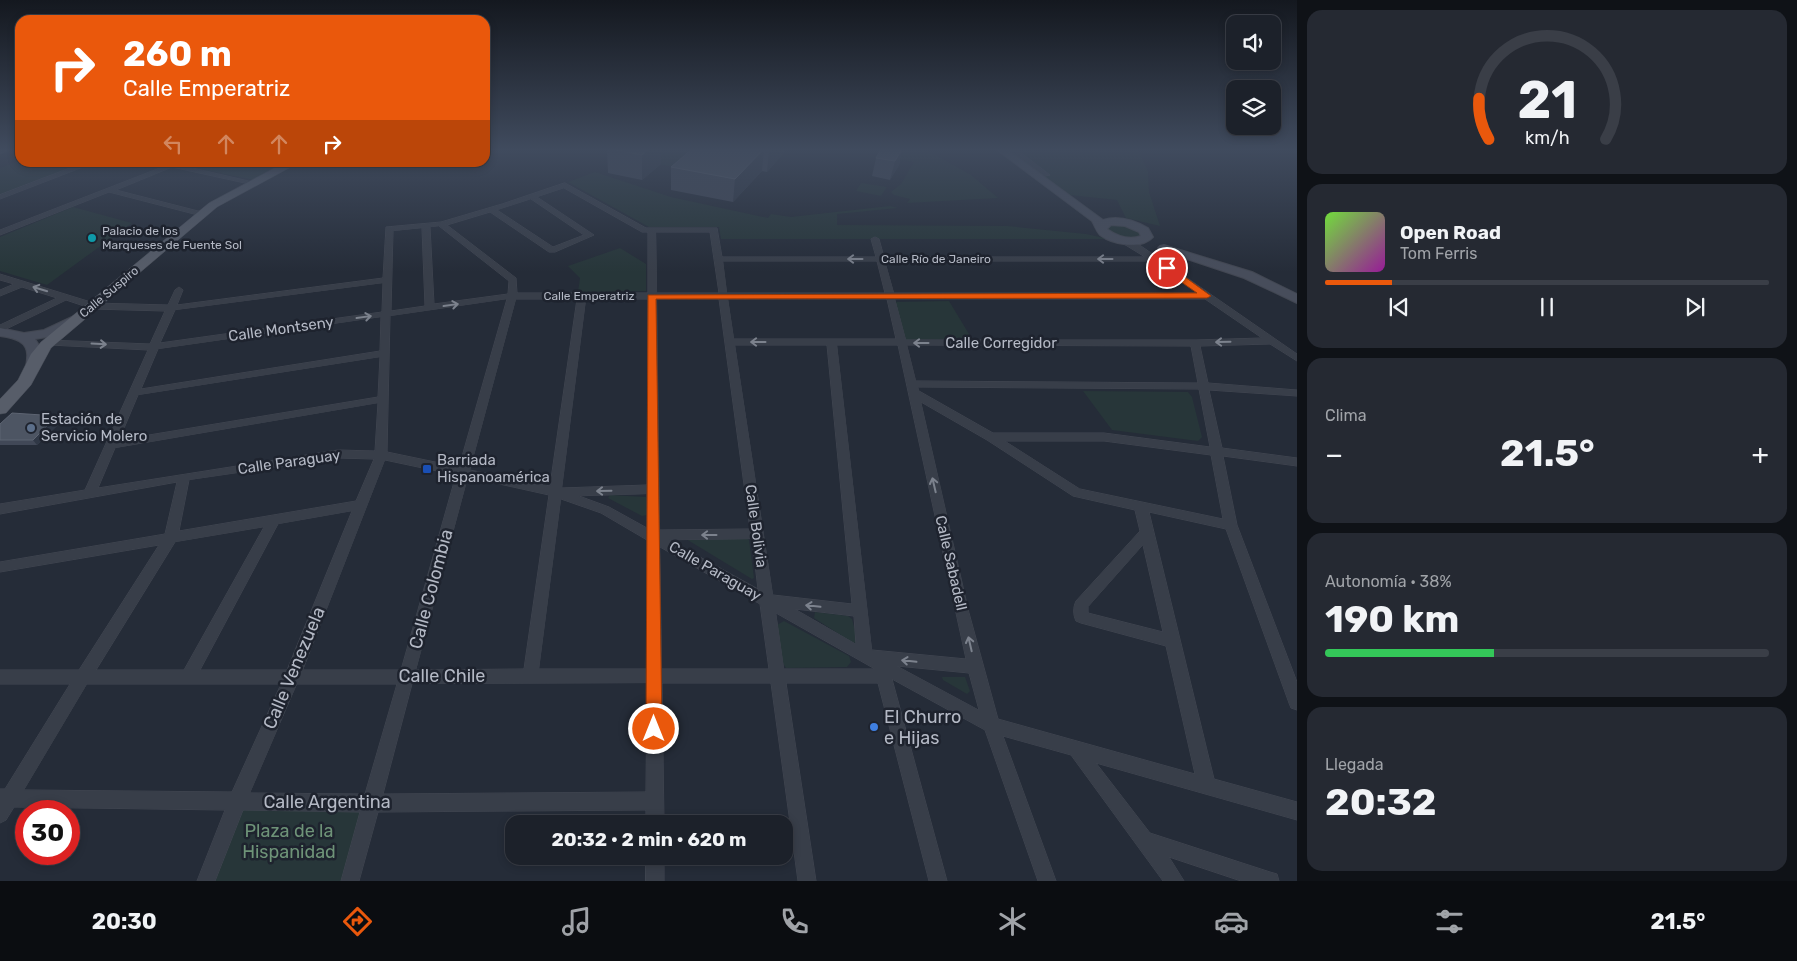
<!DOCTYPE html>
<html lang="es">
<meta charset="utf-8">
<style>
body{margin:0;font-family:Rubik,sans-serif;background:#252932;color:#f1f3f6;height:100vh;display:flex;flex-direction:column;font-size:19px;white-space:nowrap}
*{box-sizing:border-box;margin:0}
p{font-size:16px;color:#a0a3a8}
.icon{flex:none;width:28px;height:28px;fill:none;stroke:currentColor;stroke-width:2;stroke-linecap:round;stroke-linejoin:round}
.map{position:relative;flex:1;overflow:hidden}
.details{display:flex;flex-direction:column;gap:10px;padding:10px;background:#0f1217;width:500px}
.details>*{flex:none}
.hud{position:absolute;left:15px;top:15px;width:475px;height:152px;border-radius:15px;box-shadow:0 2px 8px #0003,0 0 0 1px #3a3e47;background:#ea580c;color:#fff;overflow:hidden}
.controls{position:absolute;left:1226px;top:15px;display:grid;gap:10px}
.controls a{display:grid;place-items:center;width:55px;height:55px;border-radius:10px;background:#1c212a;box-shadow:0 2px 8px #0003,0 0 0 1px #3a3e47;font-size:25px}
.speed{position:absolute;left:15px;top:800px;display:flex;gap:10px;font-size:25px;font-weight:700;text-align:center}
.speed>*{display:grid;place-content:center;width:65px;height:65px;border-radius:50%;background:#1c212a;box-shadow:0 2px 8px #0003,0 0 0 1px #3a3e47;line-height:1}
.speed .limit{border:8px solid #d22;background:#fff;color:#111}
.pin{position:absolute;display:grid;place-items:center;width:42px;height:42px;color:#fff;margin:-21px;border:2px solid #fff;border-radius:50%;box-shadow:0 1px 5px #0007}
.me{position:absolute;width:55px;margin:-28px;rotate:0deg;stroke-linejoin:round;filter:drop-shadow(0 0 4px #0008)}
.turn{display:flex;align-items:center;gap:18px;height:105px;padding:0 25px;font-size:22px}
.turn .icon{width:65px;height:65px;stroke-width:2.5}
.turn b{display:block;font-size:35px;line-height:42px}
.lanes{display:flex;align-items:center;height:48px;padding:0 25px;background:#0003;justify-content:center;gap:25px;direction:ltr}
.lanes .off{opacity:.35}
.big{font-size:38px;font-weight:700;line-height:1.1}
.details .tile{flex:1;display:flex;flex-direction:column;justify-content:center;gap:8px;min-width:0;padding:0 18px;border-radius:15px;background:#252932}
.details .dial{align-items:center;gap:0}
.dial svg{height:130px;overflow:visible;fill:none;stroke:#3a3e47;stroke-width:7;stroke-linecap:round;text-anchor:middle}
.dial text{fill:#f1f3f6;stroke:none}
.song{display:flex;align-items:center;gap:15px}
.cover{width:60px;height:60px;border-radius:8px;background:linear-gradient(135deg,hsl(100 70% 55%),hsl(300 70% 35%))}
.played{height:5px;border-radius:2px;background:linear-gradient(90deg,#ea580c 15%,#3a3e47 15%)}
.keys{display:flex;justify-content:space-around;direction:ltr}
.heat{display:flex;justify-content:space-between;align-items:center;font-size:28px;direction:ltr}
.charge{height:8px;border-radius:4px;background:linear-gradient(90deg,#34c759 38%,#3a3e47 0)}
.trip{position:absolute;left:505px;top:815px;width:288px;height:50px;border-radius:15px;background:#1c212a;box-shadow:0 2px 8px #0003,0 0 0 1px #3a3e47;font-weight:700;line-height:50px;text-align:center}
.menu{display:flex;height:80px;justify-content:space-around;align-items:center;background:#0b0d11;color:#a0a3a8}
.menu .icon{width:35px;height:35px}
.menu .current{color:#ea580c}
.menu b{font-size:22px;color:#f1f3f6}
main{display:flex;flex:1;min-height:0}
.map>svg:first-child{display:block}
</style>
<main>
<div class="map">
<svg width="1297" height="881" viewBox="0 0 1297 881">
<rect width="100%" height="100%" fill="#252c38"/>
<path fill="#273639" d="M657,149h44l-21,19 -41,-8z
M902,149h23l46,26 27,23 -91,5 3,-4 -16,-4 -3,-3 10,-8 13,-22 -16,-3z
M1005,149h133l10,23 1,20 11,34 -34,-8 -9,-18 -47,-5z
M20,161v1l27,1h-2l23,6 -68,26v-27z
M172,163h119l-37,17z
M595,172l76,25 97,21 3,-4 20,3 99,-11 8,2 -61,6v11l170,1 79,8 23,5h-388l-2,-12h-70l-81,-45z
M861,183l26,4 -6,9 -25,-5z
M73,207l59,16 -85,62 -47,-14v-34z
M1103,223l34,3 8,13 -29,-1 -15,-13z
M620,248l26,16v27l-68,1 2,-14 -12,-12z
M949,301l23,38 -72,1 -9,-38z
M1083,391l105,1 4,5 10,40 -4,4 -86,-11z
M610,495l36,2 1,18 -5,1 -34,-18z
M746,537l3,3 5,38 -2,1 -66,-40z
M815,612l33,4 4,3 6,23 -5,1 -39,-25z
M784,621l65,35 2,6 -4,5 -61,1 -4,-6 -5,-37z
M942,677h23l5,14 -3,3 -24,-14z
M237,802l134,1 -21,78h-144z"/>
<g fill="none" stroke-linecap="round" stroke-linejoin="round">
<g stroke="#424752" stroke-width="1">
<path id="street" d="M1009,149h7l34,26 -5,1z
M86,162h10l-96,37v-4z
M153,162h14l90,21 -3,2 -82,-18 -56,23 82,21 11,-2v4l-11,2 -89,-23 -109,43v-5l165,-64z
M565,183l81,45h71l5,29h154l-5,-18 4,-2 4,2 5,18h261l-26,-16v-4h3l19,9 156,108v7l-27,-17 -70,2 8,37 89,7v6l-88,-6 13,58 75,10v8l-74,-10 14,69 60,157v28l-6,-2 -2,-5 -63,-174 -77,-17 65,267 83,23v18l-201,-57 54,70 120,39 7,2 2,7h-38l-72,-24 15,24h-21l-92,-126 -68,-19 53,145h-18l-53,-151 -93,-51 55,202h-18l-51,-198h-92l30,198h-18l-27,-198h-109l2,141h-18v-14l-268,2 -19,69h-18l19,-69 -117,-2 -28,71h-18l28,-71 -211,-3 -8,13 -6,3v-34h5l65,-105h-70v-14h79l80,-125 -159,27v-10l165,-28 12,-52 -177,32v-10l85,-14 63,-140 -98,-5 -3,-1v-4l103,4 15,-33 -72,-2 -27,-9 -66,32v-7l57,-27 -35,-11 -22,9v-6l14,-6 -14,-4v-6l94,29 74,2 7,-15 4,-3 4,3 -6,15 206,-27 3,-51 55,-5 61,-18zM564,188l78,44h6v61h-131l-1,-15 -69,-53 43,-13 59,40h6l39,-17 -57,-38zM531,199l53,36 -31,12 -56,-37zM439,226l70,55 -1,13 -74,10 -4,-77zM422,228l3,78 -34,5 2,-80zM656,232h54l9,61h-62zM723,261h154l8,32h-158zM885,261h267l46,32h-304zM383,283l-1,29 -222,31 15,-33zM507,299l-48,168 -72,-15 3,-136zM516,299h61l-27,187 -80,-16zM586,299h62l-1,186 -85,3zM657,299h62l31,230 -90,1zM728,299h159l9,40h-162zM895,299h310l57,39 -67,2h-289zM381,317l-1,34 -239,38 17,-40zM735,345h92l25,259 -79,-9zM837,345h61l68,314 -94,-9zM907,345l284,1 7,37 -282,-2zM380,357l-2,40 -259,43 19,-45zM918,387l281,2 11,58 -106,-14h-111l-74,-42zM921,402l66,38 86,56 62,14 5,21 -64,70c-3,6 -3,14 0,20l5,2 85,23 29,128 -197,-55 -29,-106zM378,403l-3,48 -37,-1 -240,38 17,-40zM1005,441h99l107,14 12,64 -143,-30zM338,458l36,1 -18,42 -177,30 10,-51zM385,460l71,15 -55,195h-98zM468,477l81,18 -25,174 -108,1zM647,494v34l-38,-21 -30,-11zM561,499l40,14 46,27v129h-108zM352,511l-65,159h-87l78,-146zM264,527l-80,143h-88l79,-128zM752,539l6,50 -89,-49zM1143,545l20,87 -75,-19v-6zM660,547l100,57 9,65h-107zM795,609l59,7 2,28zM776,613l99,56h-91zM897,666l72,7 10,37zM647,683l-1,109 -263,2 29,-110zM87,684h194l-49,108 -208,-2zM297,684h100l-32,110 -115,-1z
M646,856h18v25h-18z"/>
</g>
<g stroke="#424752" stroke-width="2">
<path id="secondary" d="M996,149h10l97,71c15,-5 31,0 45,8l5,9c-12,13 -40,8 -53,-2 -4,-4 -5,-9 -8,-14zM1111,225l14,1 14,6 2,4c-12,4 -24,0 -34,-7z
M1164,245l88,27 45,22v9l-53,-25 -84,-28 -2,-2 2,-2z
M74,316l7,4 -2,3 -26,13 -18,3c7,9 9,21 3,31h-10c-3,-5 -1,-6 -1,-12 2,-17 -13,-20 -27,-22v-8l24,5 20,-3z"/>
</g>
<g stroke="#424752" stroke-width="1">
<path id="primary" d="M0,149h13l-13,5z
M286,162h14l-83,45 -166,141 -20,37 -25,28 -6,1v-15l18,-19 13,-26 10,-12 168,-139z"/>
</g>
<use href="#street" fill="#383e49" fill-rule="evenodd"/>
<use href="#secondary" fill="#474d5b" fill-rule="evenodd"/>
<use href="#primary" fill="#575d69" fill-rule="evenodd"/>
</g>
<path fill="#414857" d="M607,149h54v15l-19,16 -34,-7z
M692,149h95l-20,23 -5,-1 -29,31 -62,-12v-23z
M902,149l-3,16 -9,15 -18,-4 4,-18z
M61,422l-24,23h-37v-21z"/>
<path fill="#303846" d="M649,149h12v15l-19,16v-25z
M764,149l-2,22 -29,31 2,-23z
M770,149h17l-20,23 2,-22z
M902,149l-3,16 -9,15 5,-19z
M57,416l4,6 -24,23 -4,-5z"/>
<path fill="#4d5563" stroke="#5d6472" d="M610,149h39l-7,6z
M692,149h72l-29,30 -64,-12z
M881,149h21l-7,12 -19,-3z
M12,413l45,3 -24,24h-33v-16z"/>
<defs><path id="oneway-shaft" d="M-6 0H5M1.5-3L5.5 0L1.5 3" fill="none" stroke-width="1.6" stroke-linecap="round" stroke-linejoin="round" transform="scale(1.25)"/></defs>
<g stroke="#7c828d">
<use href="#oneway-shaft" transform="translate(855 259) rotate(-180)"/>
<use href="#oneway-shaft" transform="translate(1105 259) rotate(-180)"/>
<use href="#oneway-shaft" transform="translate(40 289) rotate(-163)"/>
<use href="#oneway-shaft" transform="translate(451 305) rotate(-8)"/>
<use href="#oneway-shaft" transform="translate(364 317) rotate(-8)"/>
<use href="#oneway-shaft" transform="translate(758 342) rotate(-180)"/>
<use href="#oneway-shaft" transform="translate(1223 342) rotate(179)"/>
<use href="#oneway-shaft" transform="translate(921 343) rotate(-180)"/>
<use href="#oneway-shaft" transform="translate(99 344) rotate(3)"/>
<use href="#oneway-shaft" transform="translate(934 485) rotate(-103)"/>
<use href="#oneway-shaft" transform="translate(604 491) rotate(179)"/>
<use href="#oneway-shaft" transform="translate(709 535) rotate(180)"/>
<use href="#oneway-shaft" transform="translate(813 606) rotate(-174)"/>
<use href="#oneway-shaft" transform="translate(970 644) rotate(-103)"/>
<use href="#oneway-shaft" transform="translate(909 661) rotate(-174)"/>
</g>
<linearGradient id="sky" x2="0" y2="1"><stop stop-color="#14181f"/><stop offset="0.55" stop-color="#404b5e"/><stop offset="1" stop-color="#404b5e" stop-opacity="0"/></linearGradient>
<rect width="1297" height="272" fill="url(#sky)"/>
<path fill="#ea580c" stroke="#983908" d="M1164,266h6l41,30 -4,2 -551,1 6,430 -2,6 -6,2 -6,-2 -2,-6 2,-434 549,-2 -33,-23z"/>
<circle fill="#0f9aa8" stroke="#1e232e" stroke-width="2" cx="92" cy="238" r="5"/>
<circle fill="#5c6f8a" stroke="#1e232e" stroke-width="2" cx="31" cy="428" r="5"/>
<rect fill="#1a4fb4" stroke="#1e232e" stroke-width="2" x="422" y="464" width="10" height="10" rx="2.5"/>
<circle fill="#3f7fe0" stroke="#1e232e" stroke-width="2" cx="874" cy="727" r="5"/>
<g text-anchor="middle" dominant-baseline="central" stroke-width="5" stroke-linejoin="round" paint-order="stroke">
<g font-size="12" fill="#b4b9c5" stroke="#1e232e" text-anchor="start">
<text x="102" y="231">Palacio de los<tspan x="102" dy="14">Marqueses de Fuente Sol</tspan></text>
</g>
<g font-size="12" fill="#b4b9c5" stroke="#1e232e">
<text x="936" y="259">Calle Río de Janeiro</text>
<text transform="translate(109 292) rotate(-40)">Calle Suspiro</text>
<text x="589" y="296">Calle Emperatriz</text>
</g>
<g font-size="15" fill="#b4b9c5" stroke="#1e232e">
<text transform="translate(281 329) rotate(-8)">Calle Montseny</text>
<text x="1001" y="343">Calle Corregidor</text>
<text transform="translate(289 462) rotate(-8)">Calle Paraguay</text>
<text transform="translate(756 526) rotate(82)">Calle Bolivia</text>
<text transform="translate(951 563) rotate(77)">Calle Sabadell</text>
<text transform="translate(715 571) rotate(30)">Calle Paraguay</text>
</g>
<g font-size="15" fill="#b4b9c5" stroke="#1e232e" text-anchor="start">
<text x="41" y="419">Estación de<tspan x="41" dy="17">Servicio Molero</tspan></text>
<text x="437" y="460">Barriada<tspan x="437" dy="17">Hispanoamérica</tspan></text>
</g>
<g font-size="18" fill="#b4b9c5" stroke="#1e232e">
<text transform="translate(431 589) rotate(-75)">Calle Colombia</text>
<text transform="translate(294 668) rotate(-67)">Calle Venezuela</text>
<text x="442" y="676">Calle Chile</text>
<text x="327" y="802">Calle Argentina</text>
</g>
<g font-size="18" fill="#b4b9c5" stroke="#1e232e" text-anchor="start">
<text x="884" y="717">El Churro<tspan x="884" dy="21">e Hijas</tspan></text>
</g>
<g font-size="18" fill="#6e9378" stroke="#1e232e">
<text x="289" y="831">Plaza de la<tspan x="289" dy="21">Hispanidad</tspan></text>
</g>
</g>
</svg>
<div class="controls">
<a><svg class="icon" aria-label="sound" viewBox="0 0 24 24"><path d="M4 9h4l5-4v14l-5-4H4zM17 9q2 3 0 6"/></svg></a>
<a><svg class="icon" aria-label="layers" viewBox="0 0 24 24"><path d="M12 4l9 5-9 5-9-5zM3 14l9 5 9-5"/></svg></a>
</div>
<div class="speed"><div class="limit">30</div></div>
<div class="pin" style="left:1167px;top:268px;background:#d93025"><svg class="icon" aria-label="arrive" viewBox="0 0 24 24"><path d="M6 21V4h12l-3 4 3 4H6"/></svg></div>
<svg class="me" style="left:654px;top:729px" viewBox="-20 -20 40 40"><circle r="17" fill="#ea580c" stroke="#fff" stroke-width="3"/><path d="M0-11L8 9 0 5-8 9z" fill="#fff"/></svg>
<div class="trip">20:32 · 2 min · 620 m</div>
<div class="hud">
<div class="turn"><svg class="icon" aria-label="right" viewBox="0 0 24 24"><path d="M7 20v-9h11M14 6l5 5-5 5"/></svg><div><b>260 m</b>Calle Emperatriz</div></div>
<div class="lanes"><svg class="icon off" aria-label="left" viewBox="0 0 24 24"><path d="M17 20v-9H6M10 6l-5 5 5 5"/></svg><svg class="icon off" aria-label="ahead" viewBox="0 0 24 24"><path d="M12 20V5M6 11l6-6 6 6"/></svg><svg class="icon off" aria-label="ahead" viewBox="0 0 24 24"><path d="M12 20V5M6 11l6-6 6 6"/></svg><svg class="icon" aria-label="right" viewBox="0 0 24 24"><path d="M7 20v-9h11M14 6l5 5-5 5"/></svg></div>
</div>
</div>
<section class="details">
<div class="tile dial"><svg viewBox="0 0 100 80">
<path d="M14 69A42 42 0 1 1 86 69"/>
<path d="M14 69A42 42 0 0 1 8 44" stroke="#ea580c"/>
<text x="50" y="56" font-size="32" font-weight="700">21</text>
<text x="50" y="72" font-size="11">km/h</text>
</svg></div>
<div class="tile">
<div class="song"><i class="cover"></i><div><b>Open Road</b><p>Tom Ferris</p></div></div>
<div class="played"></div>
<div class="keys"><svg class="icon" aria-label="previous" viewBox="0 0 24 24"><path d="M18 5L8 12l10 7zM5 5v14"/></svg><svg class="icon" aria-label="pause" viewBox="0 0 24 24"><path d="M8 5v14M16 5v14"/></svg><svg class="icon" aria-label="next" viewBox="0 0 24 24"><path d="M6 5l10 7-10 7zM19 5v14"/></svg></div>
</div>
<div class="tile"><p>Clima</p>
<div class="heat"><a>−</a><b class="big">21.5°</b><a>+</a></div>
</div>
<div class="tile"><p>Autonomía · 38%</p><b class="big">190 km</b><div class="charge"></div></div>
<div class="tile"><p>Llegada</p><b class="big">20:32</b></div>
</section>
</main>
<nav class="menu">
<b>20:30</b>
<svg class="icon current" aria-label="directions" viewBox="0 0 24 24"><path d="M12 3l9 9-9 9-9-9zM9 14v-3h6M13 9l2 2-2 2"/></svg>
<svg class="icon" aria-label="music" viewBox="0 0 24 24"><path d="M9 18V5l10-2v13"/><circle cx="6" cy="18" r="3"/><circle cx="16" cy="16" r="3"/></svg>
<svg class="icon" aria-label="phone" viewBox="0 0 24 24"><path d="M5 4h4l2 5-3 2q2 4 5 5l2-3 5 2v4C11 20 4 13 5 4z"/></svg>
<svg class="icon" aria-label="climate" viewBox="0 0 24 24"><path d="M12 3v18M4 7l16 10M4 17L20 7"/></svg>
<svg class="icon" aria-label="car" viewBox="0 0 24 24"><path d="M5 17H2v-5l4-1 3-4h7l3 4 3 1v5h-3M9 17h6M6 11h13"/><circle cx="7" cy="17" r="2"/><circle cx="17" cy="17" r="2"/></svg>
<svg class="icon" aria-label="filters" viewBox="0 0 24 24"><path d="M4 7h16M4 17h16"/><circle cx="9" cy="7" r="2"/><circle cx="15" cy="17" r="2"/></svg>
<b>21.5°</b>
</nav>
